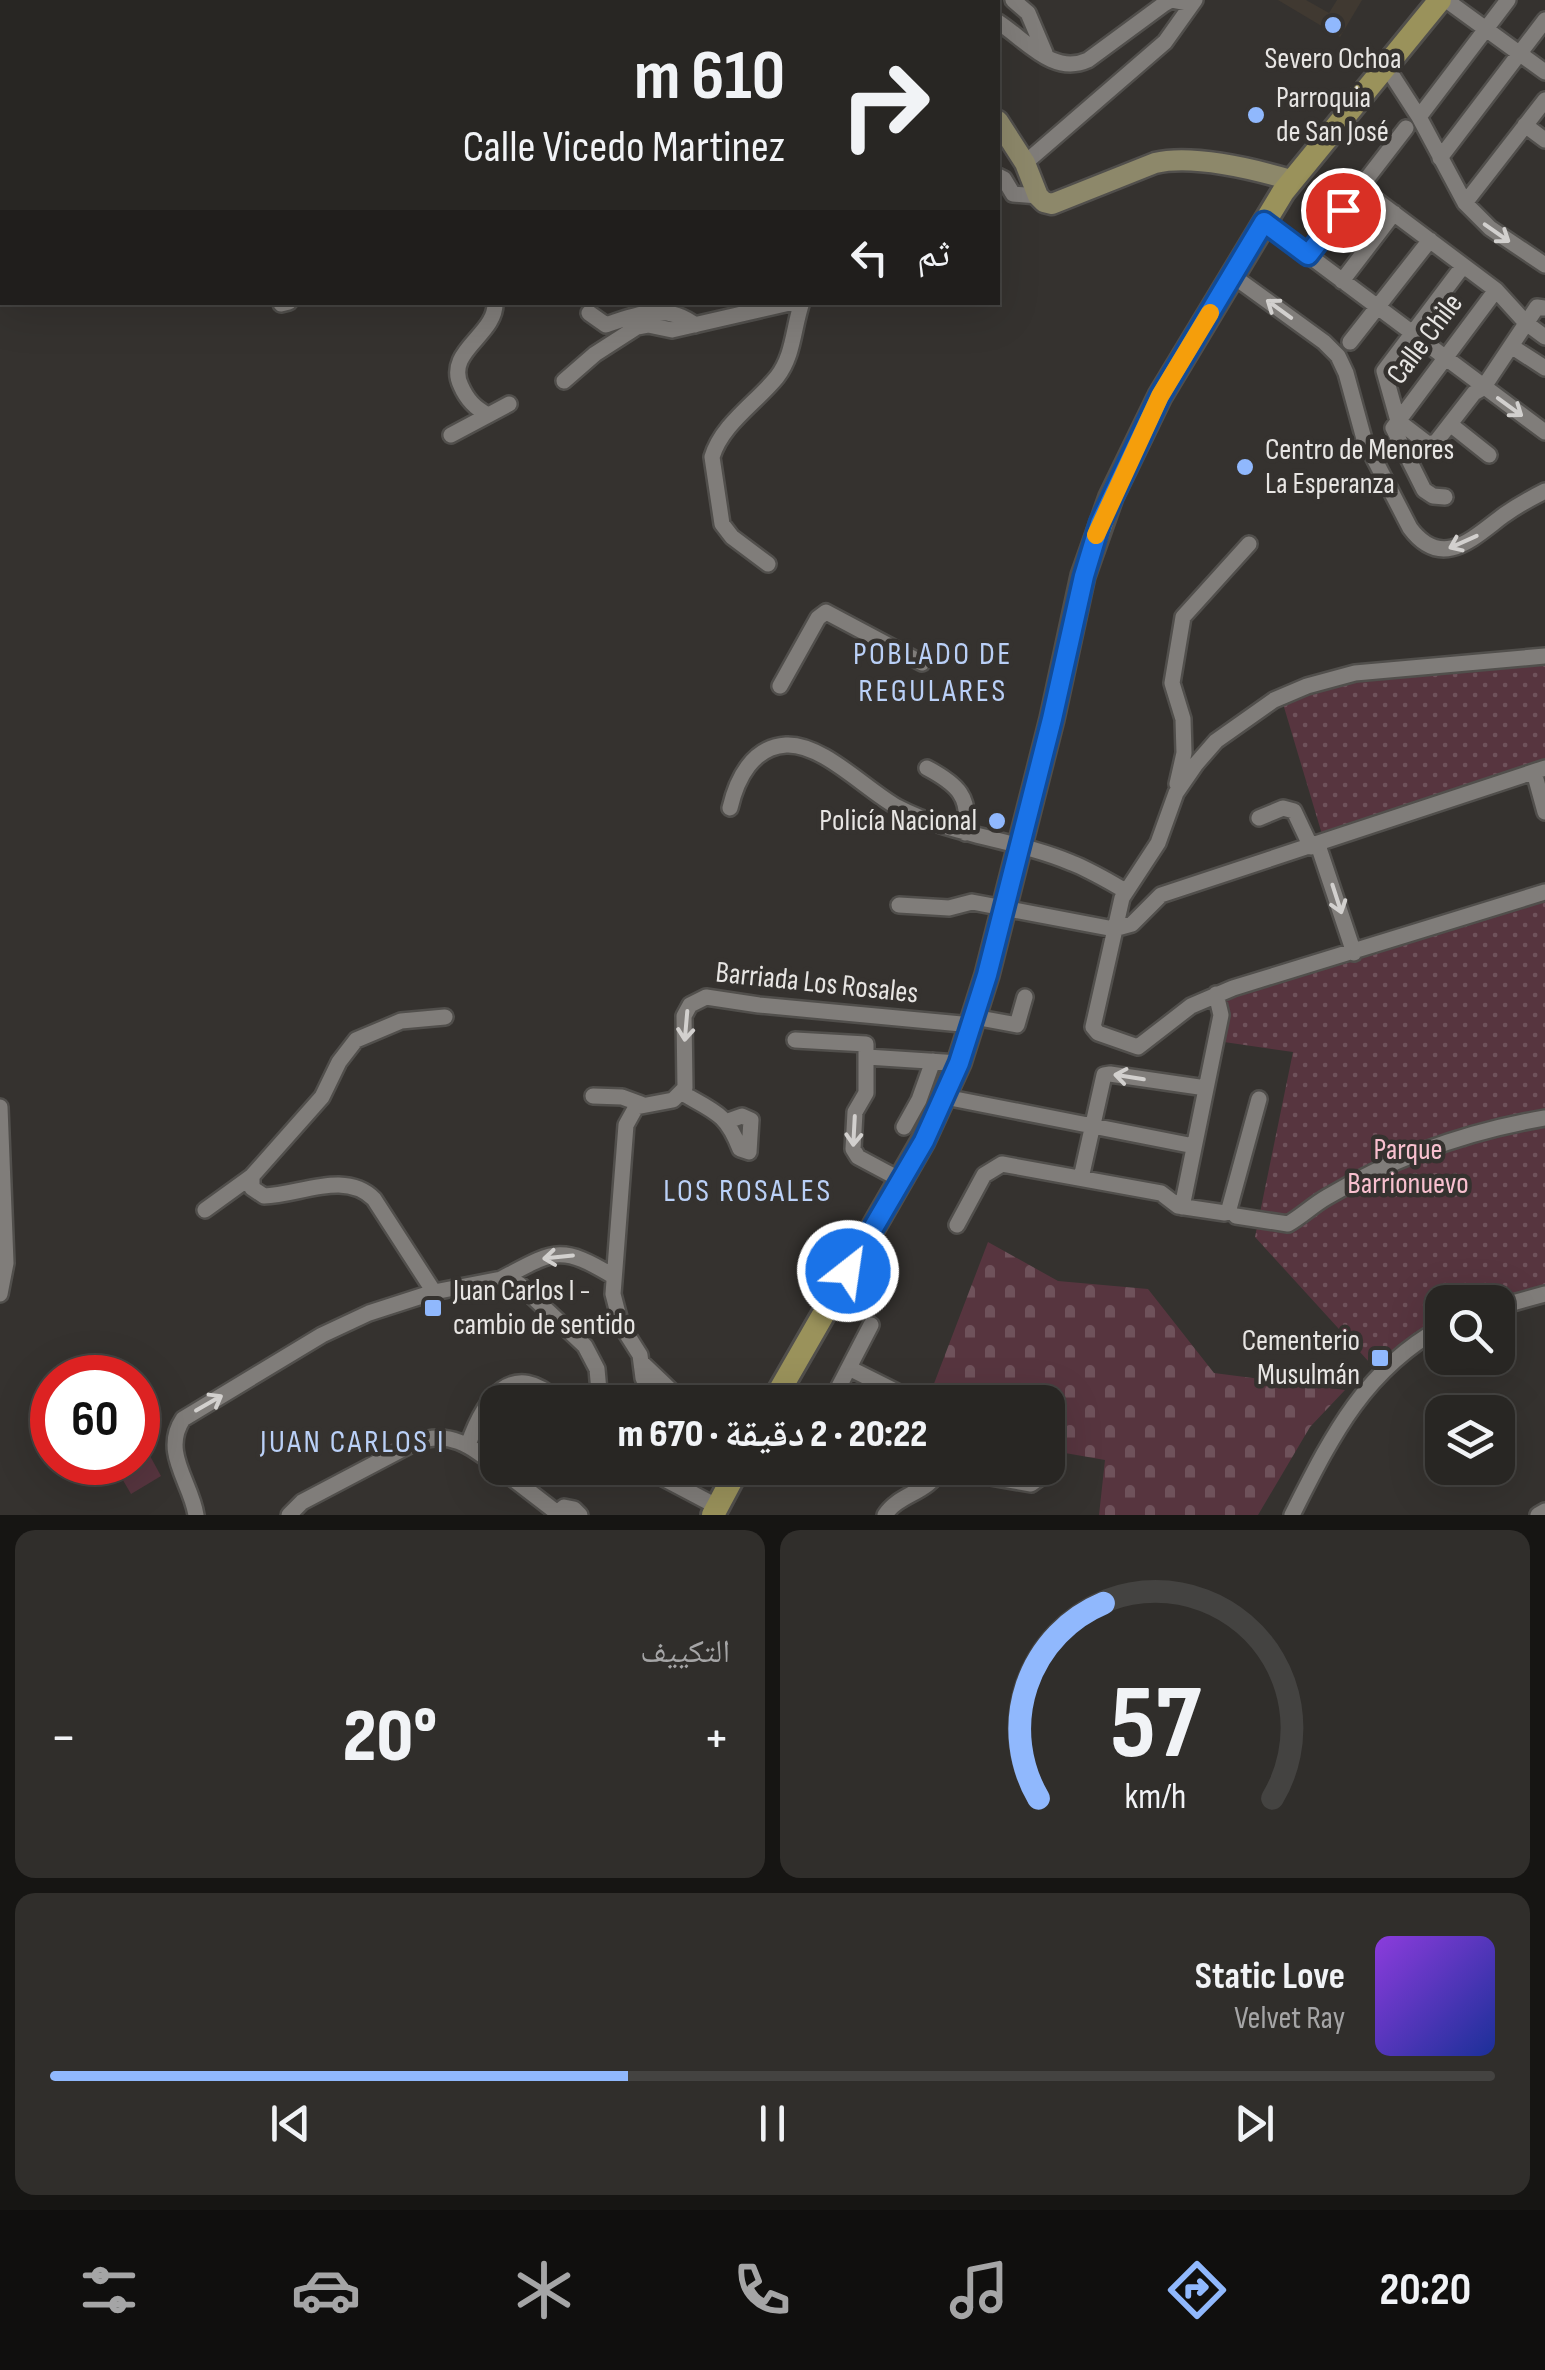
<!DOCTYPE html>
<html lang="ar">
<meta charset="utf-8">
<style>
body{margin:0;font-family:"Sofia Sans Condensed","Noto Naskh Arabic",sans-serif;background:#302e2b;color:#f1f3f6;direction:rtl;height:100vh;display:flex;flex-direction:column;font-size:38px;white-space:nowrap}
*{box-sizing:border-box;margin:0}
p{font-size:32px;color:#a5a5a6}
.icon{flex:none;width:55px;height:55px;fill:none;stroke:currentColor;stroke-width:2;stroke-linecap:round;stroke-linejoin:round}
.map{position:relative;height:1515px;overflow:hidden;direction:ltr}
.side{display:flex;flex-direction:column;gap:15px;padding:15px;background:#161513;flex:1}
.side>*{flex:none}
.banner{position:absolute;left:0px;top:0px;width:1000px;height:305px;box-shadow:0 10px 40px #0002,0 0 0 2px #444341;direction:rtl;background:#282623;color:#f1f3f6;overflow:hidden}
.controls{position:absolute;left:1425px;top:1285px;display:grid;gap:20px}
.controls a{display:grid;place-items:center;width:90px;height:90px;border-radius:20px;background:#282623;box-shadow:0 10px 40px #0002,0 0 0 2px #444341;font-size:50px}
.speed{position:absolute;left:30px;top:1355px;display:flex;gap:20px;font-size:50px;font-weight:700;text-align:center}
.speed>*{display:grid;place-content:center;width:130px;height:130px;border-radius:50%;background:#282623;box-shadow:0 10px 40px #0002,0 0 0 2px #444341;line-height:1}
.speed .limit{border:15px solid #d22;background:#fff;color:#111}
.pin{position:absolute;display:grid;place-items:center;width:85px;height:85px;color:#fff;margin:-42px;border:5px solid #fff;border-radius:50%;box-shadow:0 2px 10px #0007}
.me{position:absolute;width:110px;margin:-55px;rotate:30deg;stroke-linejoin:round;filter:drop-shadow(0 0 8px #0008)}
.turn{display:flex;align-items:center;gap:35px;height:210px;padding:0 50px;font-size:45px}
.turn .icon{width:130px;height:130px;stroke-width:2.5}
.turn b{display:block;font-size:70px;line-height:85px}
.then{display:flex;align-items:center;height:95px;padding:0 50px;background:#0003;gap:20px;font-size:38px}
.big{font-size:75px;font-weight:800;line-height:1.1}
.side .widget{flex:1;display:flex;flex-direction:column;justify-content:center;gap:15px;min-width:0;padding:0 35px;border-radius:20px;background:#302e2b}
.side .dial{align-items:center;gap:0}
.dial svg{height:260px;overflow:visible;fill:none;stroke:#444341;stroke-width:7;stroke-linecap:round;text-anchor:middle}
.dial text{fill:#f1f3f6;stroke:none}
.song{display:flex;align-items:center;gap:30px}
.cover{width:120px;height:120px;border-radius:15px;background:linear-gradient(135deg,hsl(270 70% 55%),hsl(230 70% 35%))}
.played{height:10px;border-radius:5px;background:linear-gradient(90deg,#90b8fd 40%,#444341 40%)}
.keys{display:flex;justify-content:space-around;direction:ltr}
.heat{display:flex;justify-content:space-between;align-items:center;font-size:55px;direction:ltr}
.side .tiles{flex:1;display:grid;gap:15px;grid-template-columns:1fr 1fr}
.widget:last-child{grid-column:span 2}
.trip{position:absolute;left:480px;top:1385px;width:585px;height:100px;border-radius:20px;background:#282623;box-shadow:0 10px 40px #0002,0 0 0 2px #444341;font-weight:800;line-height:100px;text-align:center;direction:rtl}
.menu{display:flex;height:160px;justify-content:space-around;align-items:center;background:#100f0e;color:#a5a5a6}
.menu .icon{width:70px;height:70px}
.menu .on{color:#90b8fd}
.menu b{font-size:45px;color:#f1f3f6}
.map>svg:first-child{display:block}
</style>
<div class="map">
<svg width="1545" height="1515" viewBox="0 0 1545 1515">
<defs>
<pattern id="grass-dots" width="8" height="8" patternUnits="userSpaceOnUse" patternTransform="scale(2.5)"><rect width="8" height="8" fill="#57353f"/><path d="M2 2h.1M6 6h.1" fill="none" stroke="#6f525b" stroke-width="1.8" stroke-linecap="round"/></pattern>
<pattern id="cemetery-stones" width="16" height="16" patternUnits="userSpaceOnUse" patternTransform="scale(2.5)"><rect width="16" height="16" fill="#57353f"/><path d="M2 7V4a2 2 0 0 1 4 0v3zM10 15v-3a2 2 0 0 1 4 0v3z" fill="#6f525b"/></pattern>
</defs>
<rect width="100%" height="100%" fill="#35322f"/>
<path fill="#403931" d="M1278,0h28l23,13 8,-13h25l-22,37z"/>
<path fill="url(#grass-dots)" d="M1545,652v120l-210,68 -8,11 -46,-154 29,-13z
M1545,896v396l-47,11 -56,-1v25l-62,47 -125,-137 38,-185 -69,-10 3,-23 -11,-21z"/>
<path fill="url(#cemetery-stones)" d="M988,1242l70,39 90,8 66,84 131,17 -35,37 -52,88h-159l6,-55 -57,-10v-48h-121z"/>
<path fill="#57353f" d="M138,1434l23,42 -30,18 -18,-31 25,-1z"/>
<g fill="none" stroke-linecap="round" stroke-linejoin="round">
<g stroke="#514f4c" stroke-width="20">
<path id="street" d="M248,0l3,2
M295,0l3,2
M528,0h13
M957,0l6,2
M1013,0l15,13 17,40
M1446,0l99,72
M214,2l1,-2
M577,2l2,-2
M615,2l1,-2
M653,2l1,-2
M688,2l1,-2
M727,2l1,-2
M998,22c28,18 55,54 90,38l76,-56 7,-4 21,4
M0,53l2,2
M1386,66l33,51 46,86 25,25 55,37
M1419,117l89,-117
M1525,125l20,15
M1440,158l105,-138
M1025,163l140,-121 30,-42
M998,176l6,3 9,15 25,2
M1360,188l136,102 30,33 19,14
M1465,203l80,-103
M1264,222l281,210
M1308,255l98,-127
M1463,266l-79,105 14,50 30,23 8,-2 38,-49 9,-5 54,-81 8,1
M1233,276l91,66 14,14 8,17 18,66 46,89c32,43 63,10 94,-13 13,-9 27,-17 41,-24
M1342,281l52,-68
M281,304l8,-2
M589,313l17,12c31,-11 60,-22 89,0
M1350,342l80,-102
M1511,346l34,22
M564,381l31,-27 42,-27 11,-2 24,5 122,-28
M488,415c-13,-7 -21,-15 -27,-29 -17,-35 36,-51 34,-84
M1450,424l39,31
M451,435l58,-31
M1445,497l-12,-1 -9,-6 -31,-62 103,-138
M768,564l-36,-27 -10,-13 -10,-67c10,-33 44,-54 65,-80 17,-22 16,-49 25,-75
M1545,656l-190,17 -48,13 -33,14 -58,41 -20,23 -20,29 -18,50 -36,55 -29,129 5,6 40,14 53,-41 42,-18 312,-96
M780,686l38,-68 8,-6 96,51
M927,768c30,16 45,29 38,65
M1534,772l11,40
M1177,784l7,-31 -1,-34 -11,-36 11,-66 66,-73
M730,808c7,-30 23,-61 56,-63 36,-2 79,44 111,62 55,29 118,32 175,56 18,7 36,18 54,28
M1259,818l24,-10 11,3 17,36
M1318,845l36,108
M899,905l50,3 23,-6 142,27 18,-5 29,-29 384,-127
M974,1017l43,8 8,-28
M795,1040l71,4v49l-11,19 -2,37 5,8 43,23
M867,1057l92,6
M682,1093c33,19 44,20 58,56l9,3 2,-32 -9,-4 -14,5
M593,1096l29,1 19,7
M945,1097l249,49
M0,1107l6,156 -6,31
M904,1127l15,-27 14,-39
M252,1176v12l12,8c36,-1 81,-26 110,3l60,93
M1081,1178l23,-103 6,-1 96,14
M1182,1207l39,-192 -5,-21
M205,1210l47,-34 70,-79 17,-35 17,-22 45,-19 44,-4
M1236,1216l52,8c14,-8 25,-19 39,-27 66,-39 142,-66 218,-79
M957,1225l27,-50 18,-11 159,29 17,13 47,7 4,-4 30,-110
M501,1279c53,-28 59,-35 112,-3
M1498,1307l47,-13
M641,1362l42,40
M849,1368l48,24
M654,1402l-11,-24 -3,-23 -19,-30 -8,-31 13,-169 10,-18 37,-7 12,-12 -1,-72 6,-11 16,-8 53,8 213,20
M831,1402l40,-77
M468,1445c16,-46 45,-88 91,-43
M499,1468l57,44
M644,1468l74,39
M939,1468l92,16 7,-5 3,-11
M196,1515c-5,-33 -35,-63 -13,-96l139,-84 47,-22 65,-21 67,-13 18,5 66,62 12,23 3,33
M289,1515l13,-13 112,-59c35,-14 57,3 84,24
M555,1515l9,-8 10,2 6,6
M885,1515c14,-22 43,-21 56,-47
M1292,1515c39,-77 71,-144 150,-188
M1538,1515l7,-4"/>
</g>
<g stroke="#514f4c" stroke-width="25">
<path id="secondary" d="M827,0l4,2
M998,121l27,42 13,33 6,6 8,2 103,-41c39,-9 98,6 136,17"/>
</g>
<g stroke="#514f4c" stroke-width="28">
<path id="primary" d="M773,1402l150,-261 36,-78 28,-88 65,-256 31,-143 28,-79 49,-101 123,-204 157,-192
M713,1515l25,-47"/>
</g>
<use href="#street" stroke="#807d7a" stroke-width="15"/>
<use href="#secondary" stroke="#8d886a" stroke-width="20"/>
<use href="#primary" stroke="#9a925b" stroke-width="22"/>
</g>
<defs><path id="oneway-shaft" d="M-6 0H5M1.5-3L5.5 0L1.5 3" fill="none" stroke-width="1.6" stroke-linecap="round" stroke-linejoin="round" transform="scale(2.5)"/></defs>
<g stroke="#d2d0ce">
<use href="#oneway-shaft" transform="translate(1497 233) rotate(35)"/>
<use href="#oneway-shaft" transform="translate(1279 309) rotate(-144)"/>
<use href="#oneway-shaft" transform="translate(1510 407) rotate(36)"/>
<use href="#oneway-shaft" transform="translate(1463 542) rotate(156)"/>
<use href="#oneway-shaft" transform="translate(1337 899) rotate(72)"/>
<use href="#oneway-shaft" transform="translate(686 1026) rotate(95)"/>
<use href="#oneway-shaft" transform="translate(1129 1077) rotate(-171)"/>
<use href="#oneway-shaft" transform="translate(854 1131) rotate(93)"/>
<use href="#oneway-shaft" transform="translate(558 1257) rotate(174)"/>
<use href="#oneway-shaft" transform="translate(209 1403) rotate(-30)"/>
</g>
<g fill="none" stroke-linecap="round" stroke-linejoin="round">
<g stroke="#114b97" stroke-width="25">
<path id="route" d="M848,1271l76,-130 35,-78 28,-88 65,-256 32,-143 16,-53 60,-127 104,-174 44,33 35,-45"/>
</g>
<use href="#route" stroke="#1a73e8" stroke-width="18"/>
<path stroke="#f59e0b" stroke-width="18" d="M1096,535l64,-139 50,-83"/>
</g>
<g fill="#90b8fd" stroke="#35322f" stroke-width="4">
<circle cx="1333" cy="25" r="10"/>
<circle cx="1256" cy="115" r="10"/>
<circle cx="1245" cy="467" r="10"/>
<circle cx="997" cy="821" r="10"/>
<rect x="423" y="1298" width="20" height="20" rx="5"/>
<rect x="1370" y="1348" width="20" height="20" rx="5"/>
</g>
<g text-anchor="middle" dominant-baseline="central" stroke-width="9" stroke-linejoin="round" paint-order="stroke">
<g font-size="30" fill="#e7e5e3" stroke="#35322f" text-anchor="start">
<text x="1333" y="59" text-anchor="middle">Severo Ochoa</text>
<text x="1276" y="98">Parroquia<tspan x="1276" dy="34">de San José</tspan></text>
<text x="1265" y="450">Centro de Menores<tspan x="1265" dy="34">La Esperanza</tspan></text>
<text x="977" y="821" text-anchor="end">Policía Nacional</text>
<text x="453" y="1291">Juan Carlos I -<tspan x="453" dy="34">cambio de sentido</tspan></text>
<text x="1360" y="1341" text-anchor="end">Cementerio<tspan x="1360" dy="34">Musulmán</tspan></text>
</g>
<g font-size="30" fill="#e7e5e3" stroke="#35322f">
<text transform="translate(1425 339) rotate(-53)">Calle Chile</text>
<text transform="translate(817 983) rotate(6)">Barriada Los Rosales</text>
</g>
<g font-size="30" fill="#f8c0cf" stroke="#35322f">
<text x="1408" y="1150">Parque<tspan x="1408" dy="34">Barrionuevo</tspan></text>
</g>
<g font-size="32" letter-spacing="2.5" fill="#bad0f7" stroke="#35322f">
<text x="933" y="654">POBLADO DE<tspan x="933" dy="37">REGULARES</tspan></text>
<text x="748" y="1191">LOS ROSALES</text>
<text x="353" y="1442">JUAN CARLOS I</text>
</g>
</g>
</svg>
<div class="controls">
<a><svg class="icon" aria-label="search" viewBox="0 0 24 24"><circle cx="10" cy="10" r="6"/><path d="M15 15l6 6"/></svg></a>
<a><svg class="icon" aria-label="layers" viewBox="0 0 24 24"><path d="M12 4l9 5-9 5-9-5zM3 14l9 5 9-5"/></svg></a>
</div>
<div class="speed"><div class="limit">60</div></div>
<div class="pin" style="left:1343px;top:210px;background:#d93025"><svg class="icon" aria-label="arrive" viewBox="0 0 24 24"><path d="M6 21V4h12l-3 4 3 4H6"/></svg></div>
<svg class="me" style="left:848px;top:1271px" viewBox="-20 -20 40 40"><circle r="17" fill="#1a73e8" stroke="#fff" stroke-width="3"/><path d="M0-11L8 9 0 5-8 9z" fill="#fff"/></svg>
<div class="trip">20:22 · 2 دقيقة · 670 m</div>
<div class="banner">
<div class="turn"><svg class="icon" aria-label="right" viewBox="0 0 24 24"><path d="M7 20v-9h11M14 6l5 5-5 5"/></svg><div><b>610 m</b>Calle Vicedo Martinez</div></div>
<div class="then">ثم<svg class="icon" aria-label="left" viewBox="0 0 24 24"><path d="M17 20v-9H6M10 6l-5 5 5 5"/></svg></div>
</div>
</div>
<section class="side">
<div class="tiles">
<div class="widget dial"><svg viewBox="0 0 100 80">
<path d="M14 69A42 42 0 1 1 86 69"/>
<path d="M14 69A42 42 0 0 1 34 9" stroke="#90b8fd"/>
<text x="50" y="56" font-size="32" font-weight="700">57</text>
<text x="50" y="72" font-size="11">km/h</text>
</svg></div>
<div class="widget"><p>التكييف</p>
<div class="heat"><a>−</a><b class="big">20°</b><a>+</a></div>
</div>
<div class="widget">
<div class="song"><i class="cover"></i><div><b>Static Love</b><p>Velvet Ray</p></div></div>
<div class="played"></div>
<div class="keys"><svg class="icon" aria-label="previous" viewBox="0 0 24 24"><path d="M18 5L8 12l10 7zM5 5v14"/></svg><svg class="icon" aria-label="pause" viewBox="0 0 24 24"><path d="M8 5v14M16 5v14"/></svg><svg class="icon" aria-label="next" viewBox="0 0 24 24"><path d="M6 5l10 7-10 7zM19 5v14"/></svg></div>
</div>
</div>
</section>
<nav class="menu">
<b>20:20</b>
<svg class="icon on" aria-label="directions" viewBox="0 0 24 24"><path d="M12 3l9 9-9 9-9-9zM9 14v-3h6M13 9l2 2-2 2"/></svg>
<svg class="icon" aria-label="music" viewBox="0 0 24 24"><path d="M9 18V5l10-2v13"/><circle cx="6" cy="18" r="3"/><circle cx="16" cy="16" r="3"/></svg>
<svg class="icon" aria-label="phone" viewBox="0 0 24 24"><path d="M5 4h4l2 5-3 2q2 4 5 5l2-3 5 2v4C11 20 4 13 5 4z"/></svg>
<svg class="icon" aria-label="climate" viewBox="0 0 24 24"><path d="M12 3v18M4 7l16 10M4 17L20 7"/></svg>
<svg class="icon" aria-label="car" viewBox="0 0 24 24"><path d="M5 17H2v-5l4-1 3-4h7l3 4 3 1v5h-3M9 17h6M6 11h13"/><circle cx="7" cy="17" r="2"/><circle cx="17" cy="17" r="2"/></svg>
<svg class="icon" aria-label="filters" viewBox="0 0 24 24"><path d="M4 7h16M4 17h16"/><circle cx="9" cy="7" r="2"/><circle cx="15" cy="17" r="2"/></svg>
</nav>
